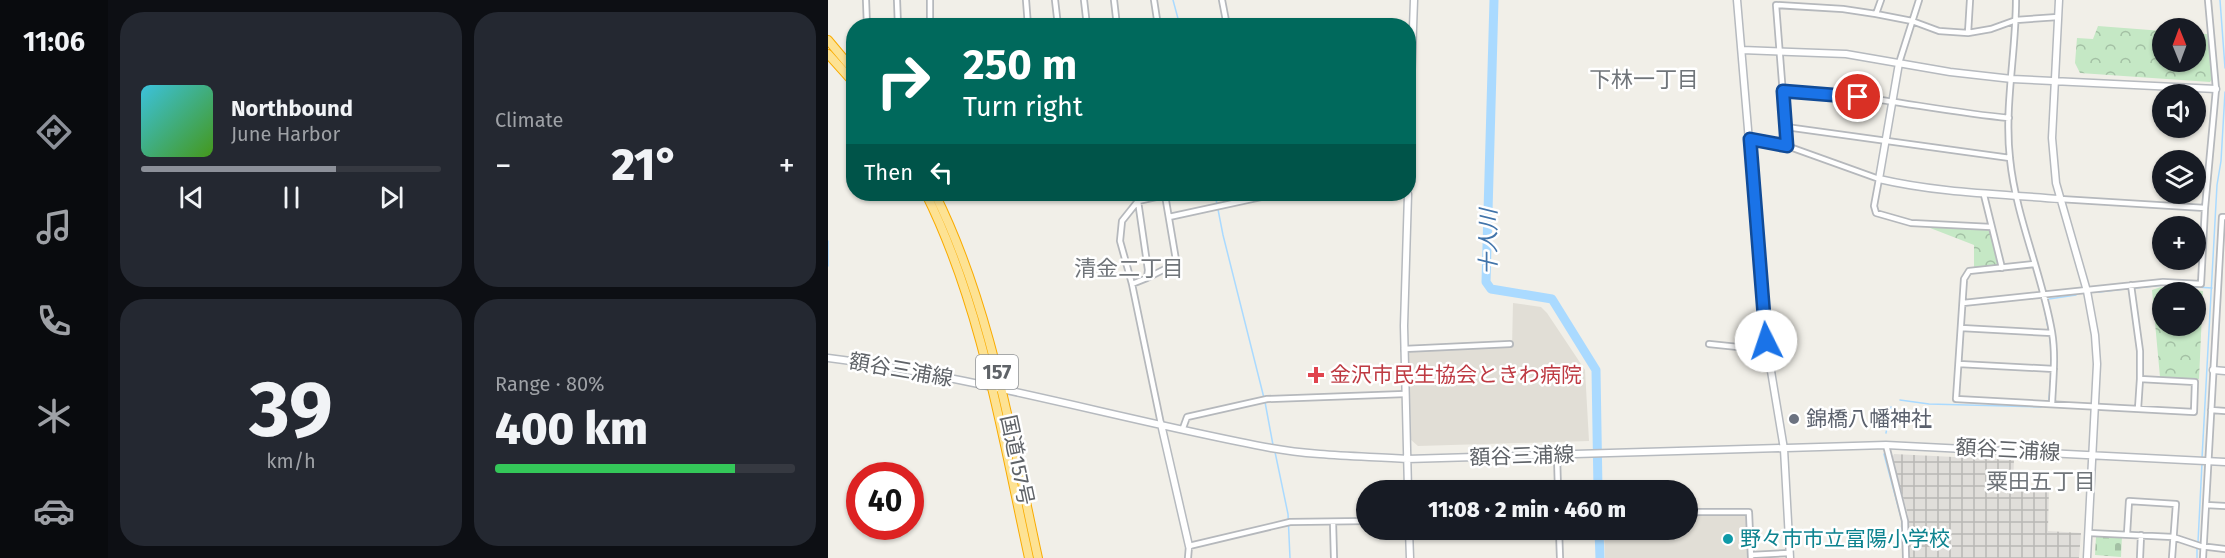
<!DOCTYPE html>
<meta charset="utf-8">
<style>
body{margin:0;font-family:"Fira Sans","Noto Sans JP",sans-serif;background:#242831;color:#f1f3f6;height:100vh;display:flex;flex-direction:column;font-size:22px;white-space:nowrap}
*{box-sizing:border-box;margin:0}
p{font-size:20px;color:#9ea1a6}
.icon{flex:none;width:33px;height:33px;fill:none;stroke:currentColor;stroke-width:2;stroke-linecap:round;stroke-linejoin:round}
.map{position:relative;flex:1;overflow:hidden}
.drawer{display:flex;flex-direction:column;gap:12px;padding:12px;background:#0d0f14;width:720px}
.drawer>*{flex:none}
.guide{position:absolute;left:18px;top:18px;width:570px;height:183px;border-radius:24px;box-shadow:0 2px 4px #0004;background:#00695c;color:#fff;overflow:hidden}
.needle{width:39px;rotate:359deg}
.fabs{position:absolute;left:1324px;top:18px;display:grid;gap:12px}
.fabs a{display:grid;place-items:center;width:54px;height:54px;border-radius:50%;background:#171b24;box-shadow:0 2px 4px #0004;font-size:30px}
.speed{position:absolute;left:18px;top:462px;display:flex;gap:12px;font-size:30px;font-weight:700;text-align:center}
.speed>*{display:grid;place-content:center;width:78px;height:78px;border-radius:50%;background:#171b24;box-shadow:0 2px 4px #0004;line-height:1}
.speed .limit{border:9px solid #d22;background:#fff;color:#111}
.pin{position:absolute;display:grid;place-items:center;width:51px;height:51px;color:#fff;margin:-26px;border:3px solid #fff;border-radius:50%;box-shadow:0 2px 6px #0007}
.me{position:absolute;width:66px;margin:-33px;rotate:356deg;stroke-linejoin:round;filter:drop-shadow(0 0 4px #0008)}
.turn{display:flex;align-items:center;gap:21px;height:126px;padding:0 18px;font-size:27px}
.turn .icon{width:78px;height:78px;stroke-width:2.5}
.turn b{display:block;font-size:42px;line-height:51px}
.then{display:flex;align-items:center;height:57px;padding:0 18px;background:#0003;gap:12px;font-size:22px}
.big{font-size:45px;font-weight:800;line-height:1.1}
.drawer .card{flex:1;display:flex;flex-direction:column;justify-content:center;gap:9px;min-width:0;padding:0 21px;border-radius:24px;background:#242831}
.drawer .dial{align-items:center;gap:0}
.dial b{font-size:78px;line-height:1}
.song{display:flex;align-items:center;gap:18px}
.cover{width:72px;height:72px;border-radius:9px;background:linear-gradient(135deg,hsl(190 70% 55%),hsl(100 70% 35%))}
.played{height:6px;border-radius:3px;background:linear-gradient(90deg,#8c9099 65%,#363941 65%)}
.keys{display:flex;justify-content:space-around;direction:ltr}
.heat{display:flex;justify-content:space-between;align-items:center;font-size:33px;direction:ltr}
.charge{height:9px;border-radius:4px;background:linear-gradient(90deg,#34c759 80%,#363941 0)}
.drawer .tiles{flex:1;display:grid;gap:12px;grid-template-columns:repeat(2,1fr)}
.trip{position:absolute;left:528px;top:480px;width:342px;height:60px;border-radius:30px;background:#171b24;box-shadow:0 2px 4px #0004;font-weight:800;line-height:60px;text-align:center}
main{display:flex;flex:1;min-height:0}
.menu{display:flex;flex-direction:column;width:108px;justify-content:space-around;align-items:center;background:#090b0e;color:#9ea1a6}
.menu .icon{width:42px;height:42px}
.menu .selected{color:#8c9099}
.menu b{font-size:27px;color:#f1f3f6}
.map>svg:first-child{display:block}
</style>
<main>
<nav class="menu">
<b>11:06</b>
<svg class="icon selected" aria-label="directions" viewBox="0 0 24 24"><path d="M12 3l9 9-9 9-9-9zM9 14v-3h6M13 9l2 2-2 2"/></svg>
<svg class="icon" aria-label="music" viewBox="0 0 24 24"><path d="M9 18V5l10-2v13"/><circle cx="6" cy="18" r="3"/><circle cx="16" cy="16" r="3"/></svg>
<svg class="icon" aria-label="phone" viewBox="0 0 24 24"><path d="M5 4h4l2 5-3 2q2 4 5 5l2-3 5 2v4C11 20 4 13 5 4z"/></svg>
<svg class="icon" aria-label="climate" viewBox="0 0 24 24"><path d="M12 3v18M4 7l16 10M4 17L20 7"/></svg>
<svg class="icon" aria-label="car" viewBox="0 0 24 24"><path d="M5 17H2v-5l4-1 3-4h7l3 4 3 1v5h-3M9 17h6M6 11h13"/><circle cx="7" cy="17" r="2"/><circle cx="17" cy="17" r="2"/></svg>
</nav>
<section class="drawer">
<div class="tiles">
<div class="card">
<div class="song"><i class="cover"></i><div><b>Northbound</b><p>June Harbor</p></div></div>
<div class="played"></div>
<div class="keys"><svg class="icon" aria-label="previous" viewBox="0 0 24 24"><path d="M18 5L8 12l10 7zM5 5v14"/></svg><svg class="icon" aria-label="pause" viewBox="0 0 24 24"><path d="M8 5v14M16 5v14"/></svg><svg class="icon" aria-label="next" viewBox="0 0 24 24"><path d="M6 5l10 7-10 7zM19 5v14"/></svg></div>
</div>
<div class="card"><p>Climate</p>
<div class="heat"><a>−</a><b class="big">21°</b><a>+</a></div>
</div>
<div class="card dial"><b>39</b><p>km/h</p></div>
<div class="card"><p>Range · 80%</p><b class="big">400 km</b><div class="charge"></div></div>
</div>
</section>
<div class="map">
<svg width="1397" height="558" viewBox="0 0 1397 558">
<defs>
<pattern id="industrial-grid" width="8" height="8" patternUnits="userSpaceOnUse" patternTransform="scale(1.5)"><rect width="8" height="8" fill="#e0deda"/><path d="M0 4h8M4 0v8" fill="none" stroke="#b9b8b5"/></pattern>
<pattern id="cemetery-stones" width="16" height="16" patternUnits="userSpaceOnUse" patternTransform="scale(1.5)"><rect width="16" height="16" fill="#c5e8c5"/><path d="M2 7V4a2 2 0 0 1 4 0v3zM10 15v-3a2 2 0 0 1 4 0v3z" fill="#a3c0a4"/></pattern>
<pattern id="park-crowns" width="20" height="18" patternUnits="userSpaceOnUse" patternTransform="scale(1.5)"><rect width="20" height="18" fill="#c5e8c5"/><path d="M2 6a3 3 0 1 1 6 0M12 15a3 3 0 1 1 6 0" fill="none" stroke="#a3c0a4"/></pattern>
</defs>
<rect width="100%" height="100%" fill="#f1efe8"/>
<path fill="url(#industrial-grid)" d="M1066,454l120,6 -1,25 36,2 -1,44 33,2 -2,25h-170l-1,-43 -16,-57z"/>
<path fill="#e1ded6" d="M685,303l28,4 6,6 38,57 4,71 -171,5 -8,-7 -2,-87 104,-5z
M919,514l1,44h-143l-1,-28h84v-15z"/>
<path fill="url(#cemetery-stones)" d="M1271,535l23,1 -1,21 -26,-2 1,-18z"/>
<path fill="url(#park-crowns)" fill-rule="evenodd" d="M1270,26l65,5v31h33v-28h13l4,44 -3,4 -130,-9 -5,-10 2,-25 16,1z
M1097,226l64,3 10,36 -25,2v-22z
M1333,287l42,4 -4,88 -39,-2 -8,-87zM1335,292h33v34h-33z"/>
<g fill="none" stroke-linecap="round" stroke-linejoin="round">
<path stroke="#aadaff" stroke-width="1.5" d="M345,0l7,26
M1392,0l5,68
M387,194l8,41 41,163
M0,241v25
M1307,288l29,-3 48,3
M1271,292l25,-3
M1221,299l27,-4
M1216,306l4,22
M1222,338l2,25
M1072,400l29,4 112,3
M1221,400l2,-25
M437,402l8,43
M1058,433l5,-26
M447,452l13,62 2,44
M1056,454l18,67 1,37
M1374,458l15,-273 4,-24 4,-69
M1370,542l4,-79
M1369,558v-11"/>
<path stroke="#aadaff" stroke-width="9" d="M666,0l-8,282 5,7 61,10 44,71 2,120
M771,530l1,28"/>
<g stroke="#b5b8bc" stroke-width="8">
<path id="street" d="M38,0l1,26
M69,0l1,26
M102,0v26
M198,0l2,26
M227,0l3,26
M256,0l3,26
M286,0l3,26
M326,0l4,26
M394,0l5,26
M1053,0l-5,14 -33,-5 -67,-4 11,141 92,33 -5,27 2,7 35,10 80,4
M1188,0c0,53 -12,107 -6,159 6,59 32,114 42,173 4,24 1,48 0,72
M1048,14l36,7 27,10 29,2 23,-4 25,-9 42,-3
M1140,33l2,-33
M1071,63l20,-63
M955,91c76,1 151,20 226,27
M958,127l224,31
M922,139l37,7
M309,194l1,7 -16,20 -2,20 12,43 29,140
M1156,195l18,73
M1232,199l145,9
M341,217l106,-23
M1207,264l-66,7 -5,8 -8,120 238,13 1,-30 -55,-3 -2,30
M304,284l15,-6 1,-8 -10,-69 27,-6 11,65 -9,8 -20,10
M1303,285l9,66v28
M1135,303l200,-21 38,2 4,-76 11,-119 -8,-89
M1133,328l91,5
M881,344l58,6
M576,349l106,-5
M1131,364l95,5
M1383,410l14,1
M355,428l4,-11 80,-18 138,-5
M1058,445l19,76 1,37
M729,455l1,35
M1378,505l19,1
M860,512h61l2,46
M505,522l1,36
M731,530l1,28
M1261,533l84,4 27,9 25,3
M1299,534l2,-33 47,3 -4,54
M923,555l39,-2
M360,558l1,-12 101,-24 76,-1
M1312,558l1,-23
M1375,558l19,-341h3"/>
</g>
<g stroke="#b6babf" stroke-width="9">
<path id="secondary" d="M909,0l29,341 18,108 6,109
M1231,0l-7,138 4,45 31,108 8,44 2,29 -10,194
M914,50l104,4 104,18 62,7 204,10
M1071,63l-20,116c60,14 121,15 181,20
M580,169l6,-169
M580,194l-4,132 4,164
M0,358c150,19 294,62 443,90 44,8 91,8 136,11l479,-14 339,17
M1385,370l12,1
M333,424l28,122
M581,530l1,28"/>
</g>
<g stroke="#f9ab00" stroke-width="10">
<path id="highway" d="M0,40l26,31
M0,54l26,29
M98,194c56,113 76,241 103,364
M107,194c56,113 76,241 103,364"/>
</g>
<use href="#street" stroke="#fff" stroke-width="4.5"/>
<use href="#secondary" stroke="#fff" stroke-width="6"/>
<use href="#highway" stroke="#fde293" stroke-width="8"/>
</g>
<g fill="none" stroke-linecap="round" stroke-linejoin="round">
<g stroke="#114b97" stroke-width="15">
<path id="route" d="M938,341l-16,-202 37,7 -4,-55 75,6"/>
</g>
<use href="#route" stroke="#1a73e8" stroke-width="10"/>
</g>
<path fill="#e0444e" stroke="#fff" stroke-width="2" d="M485 366h6v6h6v6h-6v6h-6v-6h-6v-6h6z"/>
<circle fill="#6b7280" stroke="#fff" stroke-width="2" cx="966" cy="419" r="6"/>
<circle fill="#0f9aa8" stroke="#fff" stroke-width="2" cx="900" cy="539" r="6"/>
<g text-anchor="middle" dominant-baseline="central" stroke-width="5" stroke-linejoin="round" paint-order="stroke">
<rect fill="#fff" stroke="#8f9295" stroke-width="1.5" x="148" y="355" width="42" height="34" rx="4.5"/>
<g font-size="20" font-weight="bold" fill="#5f6368">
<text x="169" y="372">157</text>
</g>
<g font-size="21" fill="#5f6368" stroke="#fff">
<text transform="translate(73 370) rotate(10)">額谷三浦線</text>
<text transform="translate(1180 450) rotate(3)">額谷三浦線</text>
<text transform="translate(694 456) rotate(-2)">額谷三浦線</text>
<text transform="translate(189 460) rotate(78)">国道157号</text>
</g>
<g font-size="21" fill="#be3a42" stroke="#fff" text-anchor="start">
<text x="502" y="375">金沢市民生協会ときわ病院</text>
</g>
<g font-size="21" fill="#5b616d" stroke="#fff" text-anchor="start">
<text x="978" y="419">錦橋八幡神社</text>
</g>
<g font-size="21" fill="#0d838f" stroke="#fff" text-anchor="start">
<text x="912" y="539">野々市市立富陽小学校</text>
</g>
<g font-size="22" fill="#70757a" stroke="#fff">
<text x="816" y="79">下林一丁目</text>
<text x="301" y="268">清金二丁目</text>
<text x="1213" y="481">粟田五丁目</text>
</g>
<g font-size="22" font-style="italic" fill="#4174aa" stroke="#fff">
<text transform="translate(660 242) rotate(-90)">十人川</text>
</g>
</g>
</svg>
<div class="fabs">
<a><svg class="needle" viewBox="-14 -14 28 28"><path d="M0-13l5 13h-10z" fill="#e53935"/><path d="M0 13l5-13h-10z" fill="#9ea1a6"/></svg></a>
<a><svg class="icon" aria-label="sound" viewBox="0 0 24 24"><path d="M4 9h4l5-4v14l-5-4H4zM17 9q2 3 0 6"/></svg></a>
<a><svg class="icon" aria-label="layers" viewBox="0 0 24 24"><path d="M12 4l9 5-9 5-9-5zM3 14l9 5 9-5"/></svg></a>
<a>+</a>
<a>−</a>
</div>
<div class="speed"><div class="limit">40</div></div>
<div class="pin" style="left:1030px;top:97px;background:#d93025"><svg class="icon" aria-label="arrive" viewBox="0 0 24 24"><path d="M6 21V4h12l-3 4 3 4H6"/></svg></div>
<svg class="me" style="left:938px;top:341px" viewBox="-20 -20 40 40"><circle r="19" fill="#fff"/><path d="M0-13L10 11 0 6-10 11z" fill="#1a73e8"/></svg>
<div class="trip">11:08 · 2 min · 460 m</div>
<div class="guide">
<div class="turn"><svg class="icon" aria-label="right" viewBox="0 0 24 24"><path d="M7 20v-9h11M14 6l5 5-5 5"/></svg><div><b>250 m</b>Turn right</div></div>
<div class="then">Then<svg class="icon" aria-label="left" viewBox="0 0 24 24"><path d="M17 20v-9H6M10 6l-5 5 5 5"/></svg></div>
</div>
</div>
</main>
